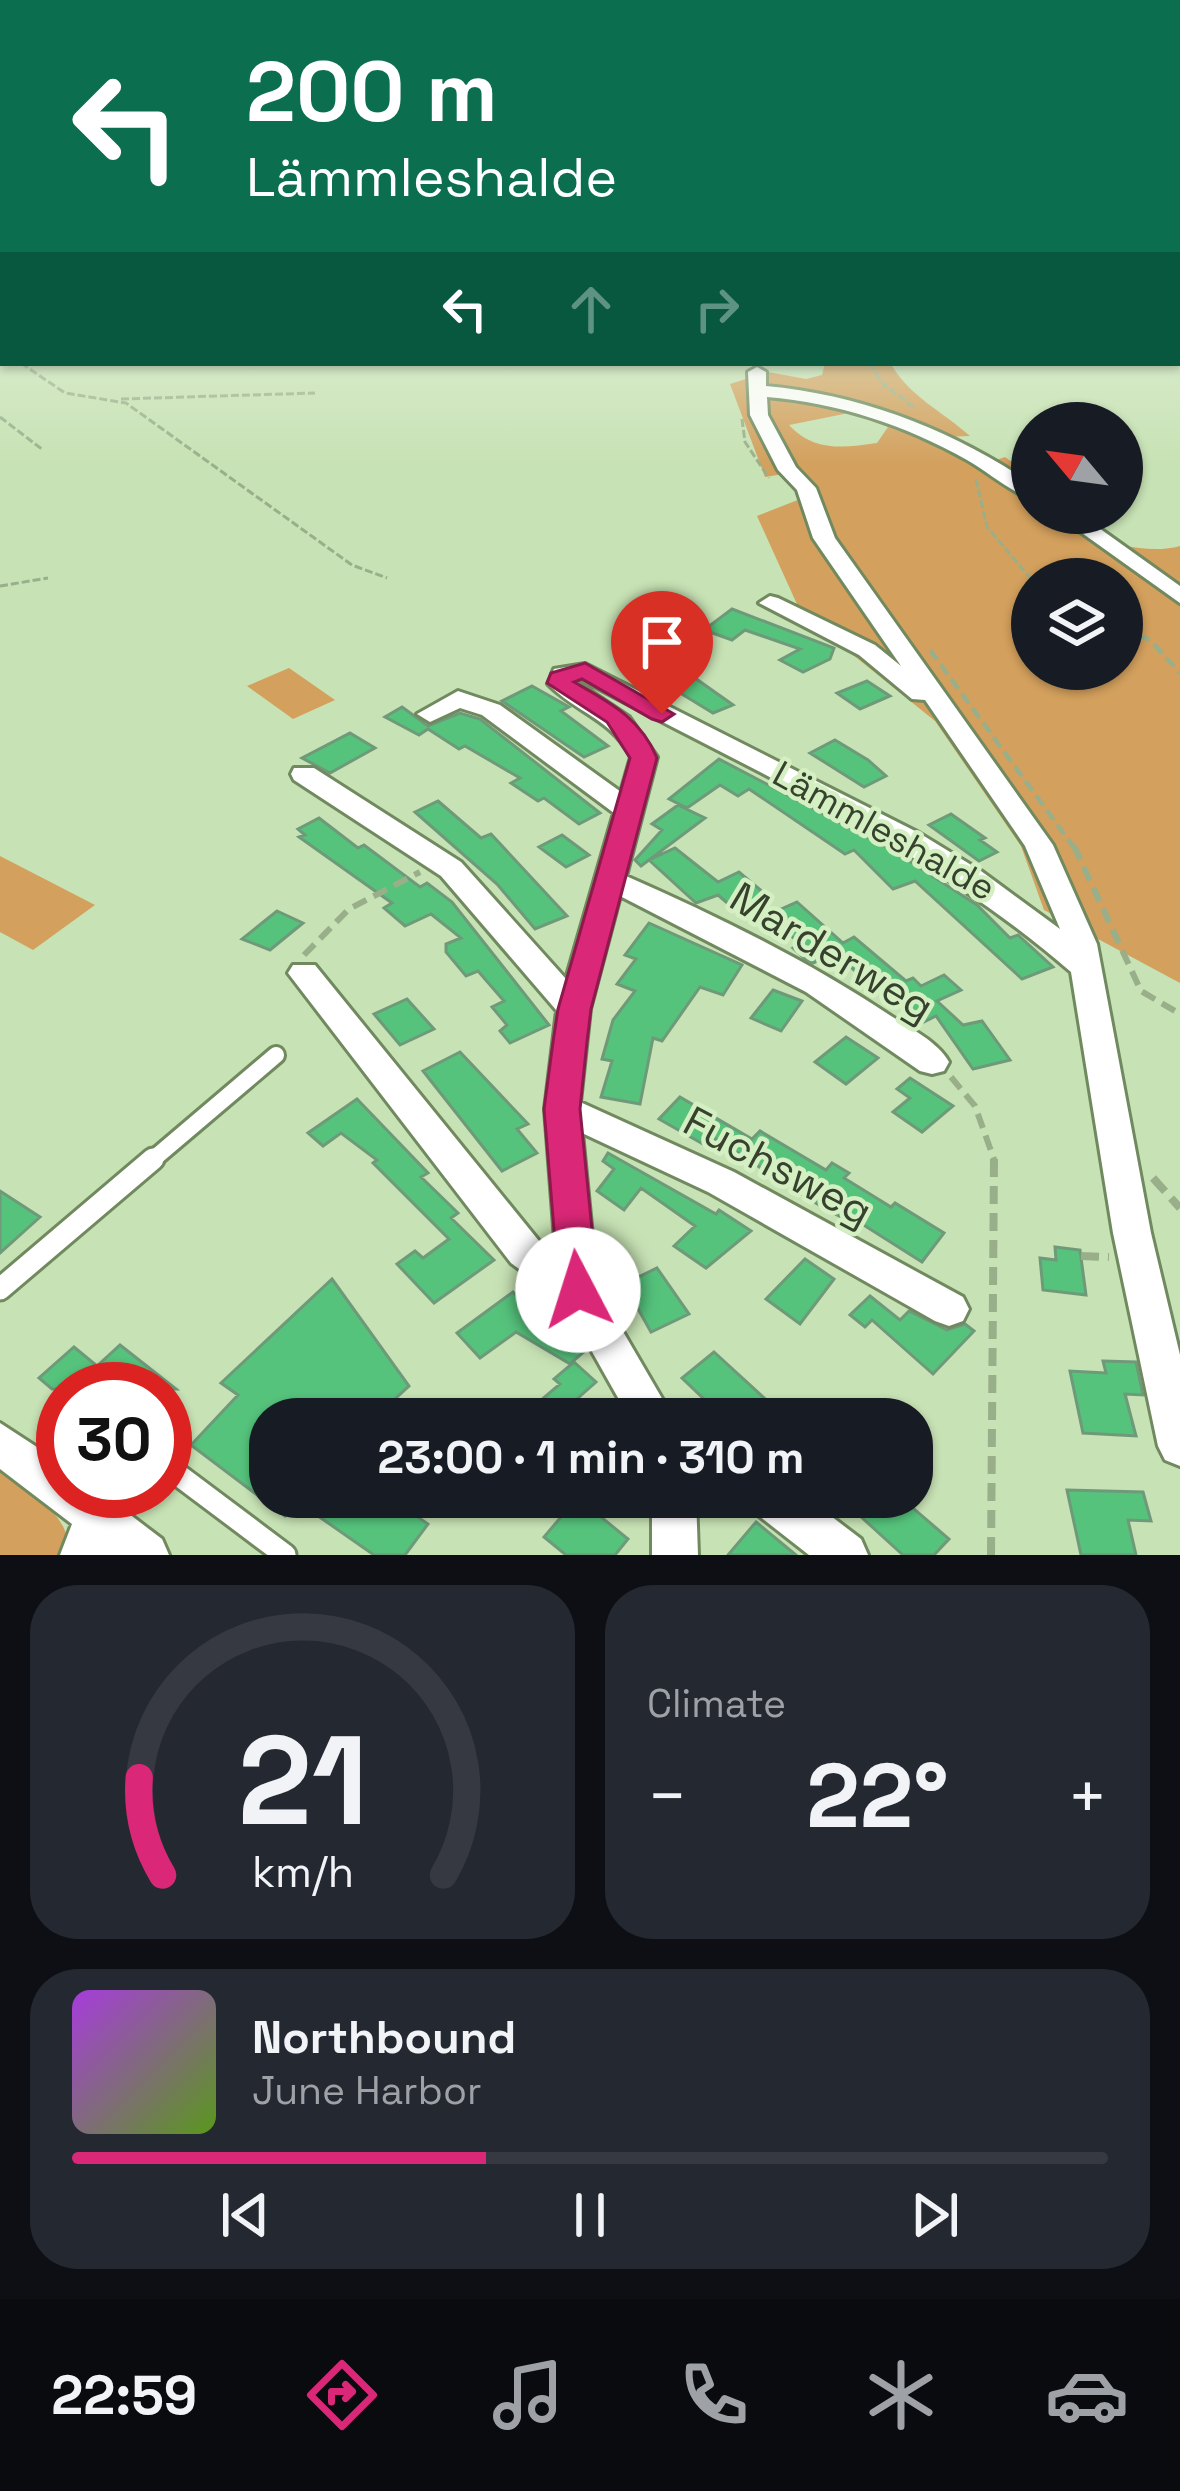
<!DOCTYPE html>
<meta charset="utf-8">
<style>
body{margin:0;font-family:"Space Grotesk",sans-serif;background:#242831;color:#f1f3f6;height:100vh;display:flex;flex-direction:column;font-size:45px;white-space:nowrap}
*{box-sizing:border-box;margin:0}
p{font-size:39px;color:#9ea1a6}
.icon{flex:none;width:66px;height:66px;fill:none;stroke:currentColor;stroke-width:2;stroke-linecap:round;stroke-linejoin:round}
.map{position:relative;height:1555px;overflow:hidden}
.sheet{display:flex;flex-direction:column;gap:30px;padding:30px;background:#0d0f14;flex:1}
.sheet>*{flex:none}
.top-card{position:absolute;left:0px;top:0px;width:1182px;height:366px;box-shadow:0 3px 9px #0004;background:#0b6e4f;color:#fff;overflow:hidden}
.needle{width:78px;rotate:299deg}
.buttons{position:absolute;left:1011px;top:402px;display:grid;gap:24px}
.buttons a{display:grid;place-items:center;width:132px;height:132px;border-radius:50%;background:#171b24;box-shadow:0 3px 9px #0004;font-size:60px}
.speed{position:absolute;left:36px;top:1362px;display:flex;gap:24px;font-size:60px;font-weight:700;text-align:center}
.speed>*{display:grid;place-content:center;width:156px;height:156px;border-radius:50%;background:#171b24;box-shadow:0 3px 9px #0004;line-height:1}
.speed .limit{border:18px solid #d22;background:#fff;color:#111}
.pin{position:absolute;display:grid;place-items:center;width:102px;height:102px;color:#fff;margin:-123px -51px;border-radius:50% 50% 50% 0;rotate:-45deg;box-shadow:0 0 12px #0007}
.pin .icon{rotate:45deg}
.me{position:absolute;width:132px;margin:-66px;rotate:355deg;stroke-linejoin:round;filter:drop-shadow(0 0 9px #0008)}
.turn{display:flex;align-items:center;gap:42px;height:252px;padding:0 48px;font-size:54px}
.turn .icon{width:156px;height:156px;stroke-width:2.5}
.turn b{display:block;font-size:84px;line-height:102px}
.lanes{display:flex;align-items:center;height:114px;padding:0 48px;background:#0003;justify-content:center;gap:60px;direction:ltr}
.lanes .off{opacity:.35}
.big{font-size:90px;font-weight:800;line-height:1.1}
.sheet .card{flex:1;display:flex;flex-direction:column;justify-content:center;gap:18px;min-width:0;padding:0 42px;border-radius:48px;background:#242831}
.sheet .dial{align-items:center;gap:0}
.dial svg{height:312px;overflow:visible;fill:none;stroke:#363941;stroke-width:7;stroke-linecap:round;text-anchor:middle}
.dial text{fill:#f1f3f6;stroke:none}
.song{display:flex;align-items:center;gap:36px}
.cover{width:144px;height:144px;border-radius:18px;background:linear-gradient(135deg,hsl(280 70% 55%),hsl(90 70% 35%))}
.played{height:12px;border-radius:6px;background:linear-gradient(90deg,#db2777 40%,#363941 40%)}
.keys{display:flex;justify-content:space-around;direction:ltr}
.heat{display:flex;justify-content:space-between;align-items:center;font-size:66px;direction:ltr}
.sheet .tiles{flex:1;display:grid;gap:30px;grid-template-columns:1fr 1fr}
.card:last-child{grid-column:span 2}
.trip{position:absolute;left:249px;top:1398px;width:684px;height:120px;border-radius:48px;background:#171b24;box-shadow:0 3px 9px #0004;font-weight:800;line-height:120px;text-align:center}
.menu{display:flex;height:192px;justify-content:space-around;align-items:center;background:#090b0e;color:#9ea1a6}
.menu .icon{width:84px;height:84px}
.menu .on{color:#db2777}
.menu b{font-size:54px;color:#f1f3f6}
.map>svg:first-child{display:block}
</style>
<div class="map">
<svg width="1180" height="1555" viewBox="0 0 1180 1555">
<rect width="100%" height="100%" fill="#c7e2b4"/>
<path fill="#d3a05d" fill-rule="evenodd" d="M825,363h82l-15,3c20,32 50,45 78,70l-25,1 3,14 31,15 26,-9 27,20v36c24,0 32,12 53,21 28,11 67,20 95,12v437l-136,-73 -23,-64 -86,-125 -134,-108 -44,-97 56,-22 -11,-23 -37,6 -35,-93 38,-12 38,7 16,-4zM854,412l34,15 -11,16c-33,5 -63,9 -88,-18zM1032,579h90v90h-90z
M289,668l46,32 -42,19 -46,-33z
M0,856l95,49 -62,45 -33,-18z
M0,1470c31,24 71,43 69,85h-69z"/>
<path fill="#55c37c" stroke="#6e9a7a" stroke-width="3" d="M732,609l102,39 -4,11 -27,13 -23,-12 20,-11 -55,-19 -13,10 -28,-10z
M657,656l31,17 45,32 -20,8 -77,-47z
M867,681l23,15 -30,13 -23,-16z
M532,686l37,21 -8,4 47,35 -24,11 -82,-56z
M402,707l26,19 32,-13 20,6 120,94 -21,11 -35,-26 -6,3 -27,-18 9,-5 -55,-32 -6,3 -31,-20 -9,6 -34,-18z
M350,733l25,15 -45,25 -28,-15z
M835,740l33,20 18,16 -22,11 -54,-34z
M719,759l175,92 83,54 33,33 8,-3 35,32 -31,12 -107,-98 -22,8 -39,-39 -9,4 -96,-65 -11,7 -18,-11 -33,23 -18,-9z
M438,801l43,37 10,-4 76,82 -32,13 -38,-45 -82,-72z
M678,805l27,13 -64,48 -6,-6 27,-30 -10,-6z
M951,814l34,24 -5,2 17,12 -18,9 -50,-36z
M319,818l39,30 6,-3 56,42 7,-4 25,19 97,123 -39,18 -10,-12 7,-6 -15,-18 12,-6 -26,-30 -12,5 -20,-24v-8l15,-6 -30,-24 -26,12 -21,-18 8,-5 -93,-66 6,-2 -7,-6z
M562,835l27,20 -23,12 -27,-20z
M675,848l43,34 21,-10 31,26 -30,16 -22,-19 -22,8 -47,-43z
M797,902l46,41 11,-6 52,44 7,-3 8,8 23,-11 17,15 -24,11 26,24 19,-4 28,39 -37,9 -37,-53 -14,7 -50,-48 -8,4 -29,-26 -22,10 -8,-4 -12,-11 7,-4 -32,-29z
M277,911l26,12 -33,27 -28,-11z
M649,923l93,42 -19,30 -23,-8 -38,54 -9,-3 -13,66 -39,-7 11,-36 -10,-2 11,-39 22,-29 -18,-7 19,-25 -11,-4z
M773,990l29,11 -21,30 -30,-13z
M407,999l27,30 -34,16 -26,-31z
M846,1037l32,21 -32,26 -31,-22z
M460,1052l68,72 -11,5 20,24 -35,18 -79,-100z
M910,1078l43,28 -31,26 -29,-20 17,-14 -13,-9z
M680,1097l72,42 8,-8 66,39 6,-7 17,10 -5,5 47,29 4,-4 49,30 -22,29 -71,-45 -3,4 -34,-19 -98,-63 -8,8 -49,-28z
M357,1099l71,74 -7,4 37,36 -7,5 43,42 -60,43 -37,-39 18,-13 8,7 26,-19 -76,-76 4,-3 -36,-27 -18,13 -15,-13z
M608,1153l108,61 3,-4 32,21 -45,37 -32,-22 21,-20 -54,-38 -17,22 -27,-19 17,-22 -11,-8z
M0,1191l40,26 -40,36z
M1055,1247l25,3 6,45 -43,-5 -3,-32 16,2z
M805,1259l29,20 -34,45 -34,-25z
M657,1268l32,46 -38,18 -27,-48z
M332,1279l77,107 -36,33h-103v78h119l39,27 -23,31h-31l-76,-53 -13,14 -94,-71 47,-50 -17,-12z
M513,1292l25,26 48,32 -16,14 -54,-32 -36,26 -23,-25z
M870,1296l30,24 9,-9 38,19 18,-6 9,7 -41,43 -61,-54 -7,7 -15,-12z
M120,1345l56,44h-124l-13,-11 35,-31 23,19z
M714,1352l73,67h-62l-43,-41z
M1103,1361l33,1 7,33 -18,-1 11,42 -53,-3 -13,-62 36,2z
M574,1362l22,20 -27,24 14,13h-64l41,-35 -6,-5z
M1067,1490l76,2 8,29 -23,-1 8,35h-55z
M578,1497h39l-16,20 27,22 -13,16h-49l-22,-18z
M876,1497h24l49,42 -15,16h-31l-44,-40z
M756,1522l40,33h-68z"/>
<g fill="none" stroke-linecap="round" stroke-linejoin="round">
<g stroke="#70895f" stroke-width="22">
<path id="lane-far1" d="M150,1162l126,-107"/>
</g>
<g stroke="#70895f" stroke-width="27">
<path id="lane" d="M0,1289l153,-130
M165,1465l120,90
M100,1512l20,-21"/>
</g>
<g stroke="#70895f" stroke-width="6">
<path id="street" d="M1179,292h1v10h-1z
M757,367l9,5v14c97,9 186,44 266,98v15c-23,-8 -44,-27 -65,-39 -62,-35 -129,-57 -200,-63l1,18 28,52 20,21 19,50 218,307 44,99 54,289 29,122v111l-15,-6 -7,-14 -45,-213 -42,-261c-146,-127 -321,-202 -490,-293l-7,1 55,37 28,40 -31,119c91,40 181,84 265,140 19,12 47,26 58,46l-5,9 -12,3 -12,-3 -114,-79 -186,-96 -30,113 -10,93 154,70 229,125 6,12 -6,12 -14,5 -14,-5 -227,-129 -126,-59 15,154 77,132h-44l-66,-117 -53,-39 -223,-290 5,-8h22l224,276 17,12 -11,-144 12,-98 -116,-135 -147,-96 -3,-6 3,-6h20l147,94 105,117 48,-166 -132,-98 -22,-7 -30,14 -13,-8 41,-23 42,14 121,87 10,-35c-19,-38 -56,-45 -83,-73l6,-15 31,-5 334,169 62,38 79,58 -35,-83 -100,-146 -13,-1 -53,-44 -100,-52 11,-7 8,2 97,47 26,21 -88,-128 -16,-48 -19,-20 -28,-55 -2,-43z
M1054,513h24l102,73v17z
M0,1423l63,41v27h36l63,48 7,16h-109l12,-31 -72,-55z
M652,1497h44l2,58h-46z
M748,1497h58l55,42 7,16h-59l-55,-43z"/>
</g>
<path stroke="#99af8a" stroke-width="3" stroke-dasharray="8 3" stroke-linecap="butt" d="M21,363l44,30 61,10 226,162 35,13
M870,363l12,20 34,26
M121,399l194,-6
M0,417l43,33
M742,419l3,23 24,36
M976,479l11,48 45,53
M0,586l48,-8"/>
<path stroke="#99af8a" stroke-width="4.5" stroke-dasharray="12 6" stroke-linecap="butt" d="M1122,629l28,11 30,33
M930,650l145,199"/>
<path stroke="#99af8a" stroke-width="6" stroke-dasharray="15 8" stroke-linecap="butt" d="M1074,846l67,145 39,23
M304,955l45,-46 71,-37
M951,1077l24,29 20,56"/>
<path stroke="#99af8a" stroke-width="8" stroke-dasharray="18 9" stroke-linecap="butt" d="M1153,1178l27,30
M1081,1256l28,1
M991,1555l3,-396"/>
<use href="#lane-far1" stroke="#fff" stroke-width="16"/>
<use href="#lane" stroke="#fff" stroke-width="21"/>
<use href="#street" fill="#fff" fill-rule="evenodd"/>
</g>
<linearGradient id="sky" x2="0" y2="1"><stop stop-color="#78b1eb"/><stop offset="0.53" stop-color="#e6f2dd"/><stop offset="1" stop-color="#e6f2dd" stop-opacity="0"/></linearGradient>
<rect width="1180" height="465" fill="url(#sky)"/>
<path fill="#db2777" stroke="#8e194d" stroke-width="3" d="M585,663l89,51 -12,8 -10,-3 -70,-40 -8,3c35,20 67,36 83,76l-66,251 -4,33 -7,67 18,181 -6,12 -14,5 -14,-5 -5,-12 -15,-181 9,-67 5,-33 72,-251 -23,-36 -60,-39 4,-10z"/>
<g text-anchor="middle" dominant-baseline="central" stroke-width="9" stroke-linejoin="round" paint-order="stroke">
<g font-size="36" fill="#36412e" stroke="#d4efc1">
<text transform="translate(884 831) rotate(29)">Lämmleshalde</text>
</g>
<g font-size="42" fill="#36412e" stroke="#d4efc1">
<text transform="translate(832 952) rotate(31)">Marderweg</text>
<text transform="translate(778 1166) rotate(28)">Fuchsweg</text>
</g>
</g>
</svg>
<div class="buttons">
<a><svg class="needle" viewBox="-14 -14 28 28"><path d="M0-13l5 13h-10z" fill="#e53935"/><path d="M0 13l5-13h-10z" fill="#9ea1a6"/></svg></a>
<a><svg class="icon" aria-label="layers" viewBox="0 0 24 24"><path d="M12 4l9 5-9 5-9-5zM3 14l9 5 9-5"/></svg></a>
</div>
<div class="speed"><div class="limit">30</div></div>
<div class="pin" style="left:662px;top:714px;background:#d93025"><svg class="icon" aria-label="arrive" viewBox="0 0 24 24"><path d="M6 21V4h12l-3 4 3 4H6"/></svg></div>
<svg class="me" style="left:578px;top:1290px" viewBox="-20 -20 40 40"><circle r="19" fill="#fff"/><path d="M0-13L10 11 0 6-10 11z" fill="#db2777"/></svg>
<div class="trip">23:00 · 1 min · 310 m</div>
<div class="top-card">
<div class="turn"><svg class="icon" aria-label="left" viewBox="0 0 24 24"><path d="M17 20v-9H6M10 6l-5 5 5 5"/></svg><div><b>200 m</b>Lämmleshalde</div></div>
<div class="lanes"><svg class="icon" aria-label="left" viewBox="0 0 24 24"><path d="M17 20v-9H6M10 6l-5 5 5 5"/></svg><svg class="icon off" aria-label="ahead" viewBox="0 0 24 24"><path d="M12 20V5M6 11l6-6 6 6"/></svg><svg class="icon off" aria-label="right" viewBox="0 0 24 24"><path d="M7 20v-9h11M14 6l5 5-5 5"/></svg></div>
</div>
</div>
<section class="sheet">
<div class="tiles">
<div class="card dial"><svg viewBox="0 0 100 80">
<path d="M14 69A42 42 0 1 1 86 69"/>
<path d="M14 69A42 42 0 0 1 8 44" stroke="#db2777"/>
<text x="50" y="56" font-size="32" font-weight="700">21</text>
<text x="50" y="72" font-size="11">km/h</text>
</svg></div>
<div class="card"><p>Climate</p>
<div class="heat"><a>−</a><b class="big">22°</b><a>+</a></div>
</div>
<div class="card">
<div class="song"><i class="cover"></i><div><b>Northbound</b><p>June Harbor</p></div></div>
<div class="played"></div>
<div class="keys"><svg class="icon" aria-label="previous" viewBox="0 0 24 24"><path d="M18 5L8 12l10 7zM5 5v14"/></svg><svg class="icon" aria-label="pause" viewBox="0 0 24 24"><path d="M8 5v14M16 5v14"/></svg><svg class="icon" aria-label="next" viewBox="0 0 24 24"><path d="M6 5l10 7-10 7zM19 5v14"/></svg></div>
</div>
</div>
</section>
<nav class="menu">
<b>22:59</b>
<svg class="icon on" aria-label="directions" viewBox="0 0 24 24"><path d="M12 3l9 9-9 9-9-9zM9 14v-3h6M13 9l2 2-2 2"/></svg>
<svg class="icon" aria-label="music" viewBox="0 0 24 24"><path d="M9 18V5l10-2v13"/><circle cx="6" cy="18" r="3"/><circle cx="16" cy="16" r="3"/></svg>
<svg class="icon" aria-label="phone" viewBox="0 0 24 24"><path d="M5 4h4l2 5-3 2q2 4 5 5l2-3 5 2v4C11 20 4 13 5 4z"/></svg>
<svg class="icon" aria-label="climate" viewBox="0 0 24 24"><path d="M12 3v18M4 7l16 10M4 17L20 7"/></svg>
<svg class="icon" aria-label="car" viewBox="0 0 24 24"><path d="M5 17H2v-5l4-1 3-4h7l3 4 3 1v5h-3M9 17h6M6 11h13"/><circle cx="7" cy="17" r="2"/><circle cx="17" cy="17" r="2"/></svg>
</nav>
